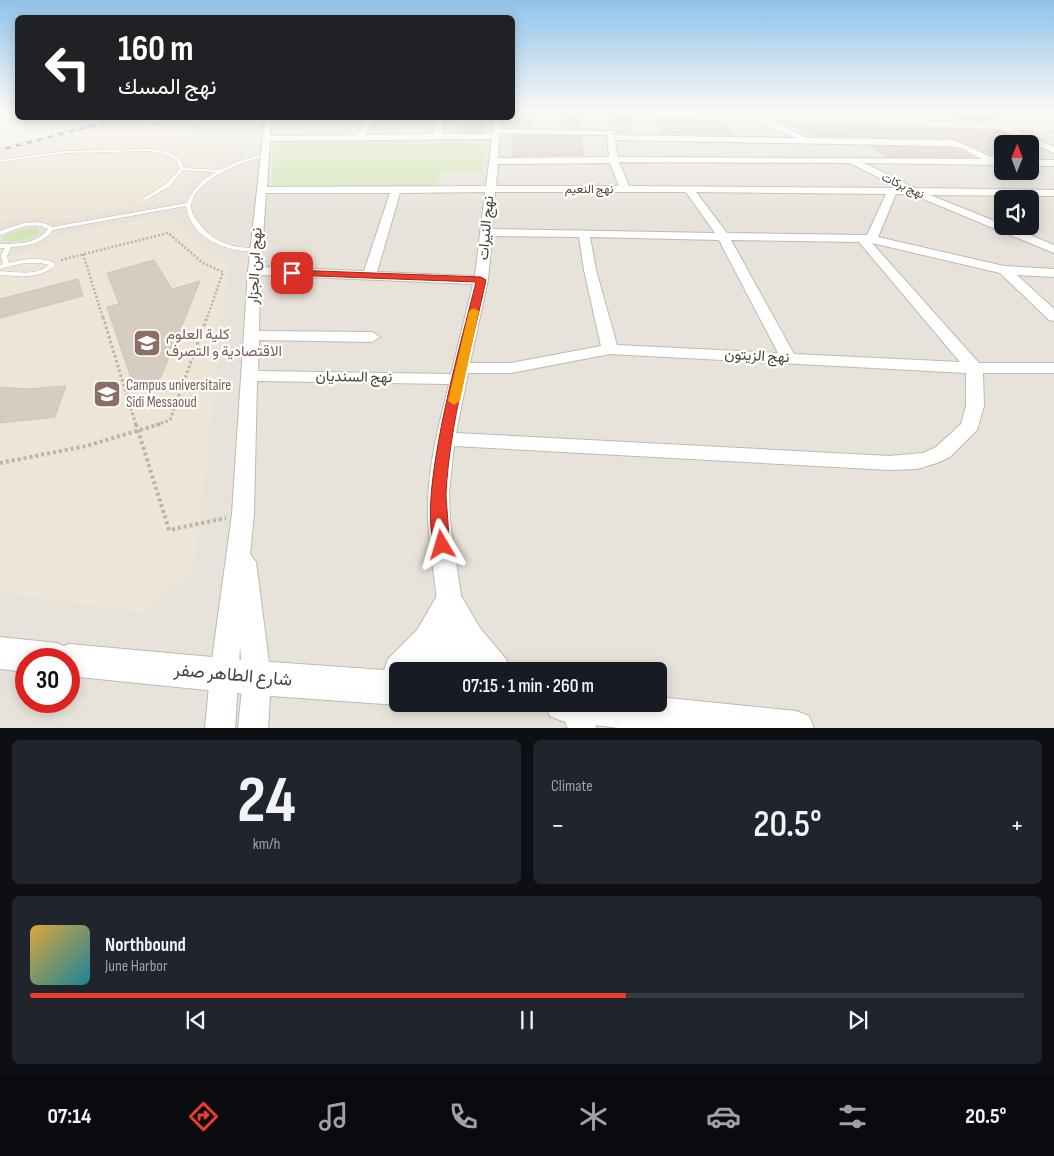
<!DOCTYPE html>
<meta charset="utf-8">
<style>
body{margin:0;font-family:"Sofia Sans Condensed",Vazirmatn,sans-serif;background:#20242c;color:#f1f3f6;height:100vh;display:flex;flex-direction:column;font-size:19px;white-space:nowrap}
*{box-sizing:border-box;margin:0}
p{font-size:16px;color:#9ea1a6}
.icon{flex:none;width:28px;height:28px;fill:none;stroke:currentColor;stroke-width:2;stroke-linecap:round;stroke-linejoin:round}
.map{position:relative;height:728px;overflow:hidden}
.sheet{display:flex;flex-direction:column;gap:12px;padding:12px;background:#0d0f14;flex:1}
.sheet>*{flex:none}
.banner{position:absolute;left:15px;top:15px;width:500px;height:105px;border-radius:8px;box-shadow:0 2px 12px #0003;background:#202124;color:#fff;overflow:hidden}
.needle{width:32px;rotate:1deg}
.fabs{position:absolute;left:994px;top:135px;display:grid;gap:10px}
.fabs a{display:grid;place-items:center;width:45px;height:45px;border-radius:8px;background:#171b24;box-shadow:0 2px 12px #0003;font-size:25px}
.speed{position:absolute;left:15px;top:648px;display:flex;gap:10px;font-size:25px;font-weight:700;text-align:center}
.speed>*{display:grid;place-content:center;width:65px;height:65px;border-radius:50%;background:#171b24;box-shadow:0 2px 12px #0003;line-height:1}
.speed .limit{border:8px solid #d22;background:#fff;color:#111}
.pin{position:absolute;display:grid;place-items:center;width:42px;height:42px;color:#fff;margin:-21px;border-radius:10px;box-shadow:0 2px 8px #0006}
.me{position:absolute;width:55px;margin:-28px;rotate:353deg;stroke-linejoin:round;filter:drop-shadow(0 0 4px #0008)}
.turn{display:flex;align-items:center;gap:18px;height:105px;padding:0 20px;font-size:22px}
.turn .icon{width:65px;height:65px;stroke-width:2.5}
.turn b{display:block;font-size:35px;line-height:42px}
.big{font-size:38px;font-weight:600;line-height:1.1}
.sheet .widget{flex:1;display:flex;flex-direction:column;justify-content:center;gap:8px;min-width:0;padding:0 18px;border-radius:8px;background:#20242c}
.sheet .dial{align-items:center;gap:0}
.dial b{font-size:65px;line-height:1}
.song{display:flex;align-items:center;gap:15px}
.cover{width:60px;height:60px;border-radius:8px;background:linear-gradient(135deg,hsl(40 70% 55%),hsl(190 70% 35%))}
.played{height:5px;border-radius:2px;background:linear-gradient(90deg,#ec3c2c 60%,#363941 60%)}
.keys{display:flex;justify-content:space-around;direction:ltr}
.heat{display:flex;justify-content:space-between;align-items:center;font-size:28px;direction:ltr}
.sheet .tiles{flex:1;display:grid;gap:12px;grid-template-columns:1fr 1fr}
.widget:last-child{grid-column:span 2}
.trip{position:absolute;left:389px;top:662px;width:278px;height:50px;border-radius:8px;background:#171b24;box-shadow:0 2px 12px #0003;font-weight:600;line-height:50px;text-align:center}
.tabs{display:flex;height:80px;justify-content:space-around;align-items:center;background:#090b0e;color:#9ea1a6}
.tabs .icon{width:35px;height:35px}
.tabs .current{color:#ec3c2c}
.tabs b{font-size:22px;color:#f1f3f6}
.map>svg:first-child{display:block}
</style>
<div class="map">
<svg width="1054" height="729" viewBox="0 0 1054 729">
<rect width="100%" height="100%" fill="#f5f1ec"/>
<path fill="#e8e3da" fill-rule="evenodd" d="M513,111h243l298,14v603h-1054v-575l133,-35h379zM1002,144h28v27h-28zM1002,199h28v27h-28zM26,659h43v42h-43zM398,671h260v33h-260z"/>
<path fill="#f4e7d9" d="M744,111h310v14l-289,-10z"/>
<path fill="#ede5d7" d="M136,118h116l-1,3 -61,5 -12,15 51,-2 -14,13 34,-1 -35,15 -26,18 -12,15 -116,21 -19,-3 -41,4v-66z
M171,214l9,12 19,19 30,19 -35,304 -50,45 -144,-21v-333l37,-11 25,-13z"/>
<path fill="#d4e6b8" d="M487,137l-5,35h-42l-6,16 -163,-1 4,-46z
M36,228l3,2v3c-10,7 -25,11 -37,7l2,-4 15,-6z"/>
<path fill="#d6cdc2" stroke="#d0c4b5" d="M512,111h20v17l-20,-1z
M939,111h49l11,10 -41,-1z
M561,115l18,1 1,13 -12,-1z
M611,117l18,1 4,15h-15z
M462,118h21l1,14h-22z
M658,119l66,2 10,14 -71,-2z
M789,124l211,7 26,13h-24v9h-14l-36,-15 -137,-2z
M512,135l69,1 2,19 -71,1z
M870,146l81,2 23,9h-87z
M154,260l18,29 28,-8 -40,98 -28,2 -25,-74 12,-3 -12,-31z
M78,279l5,17 -83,22v-19z
M66,386l-11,31 -55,6v-36l27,2z"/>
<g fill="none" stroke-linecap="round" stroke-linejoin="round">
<g stroke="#c0b9af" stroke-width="1">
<path id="service" d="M151,118h4l-8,4 -1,3 12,1 103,-8h9l-112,10 -15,-1 1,-7z
M149,149c17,2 28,2 35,19l36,2 22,-10 23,-6v2c-21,5 -72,23 -74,50 0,6 4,13 8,17 7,11 19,18 31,22 9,3 18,2 27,4v2c-28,3 -67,-13 -71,-45l-133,24c-10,14 -27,16 -42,17l-4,9 2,7c14,-4 34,-7 47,1 -14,16 -37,12 -56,11v-4c16,1 37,5 49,-6 -16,-5 -33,-1 -49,4v-4l3,-1 -2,-8 4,-8h-5v-4c16,0 38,0 48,-15 -14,-9 -34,1 -48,6v-4c15,-6 37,-14 52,-4l135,-24c6,-15 16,-23 29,-31l-33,-2 -13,16 -24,14 -2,-1v-1l22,-14 14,-15 -4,-9 -12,-7 -15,-2 -83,2 -66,9v-2l66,-9z"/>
</g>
<g stroke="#c0b9af" stroke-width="2">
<path id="minor" d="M731,111h12l28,9 36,18 144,2c17,4 38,19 51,19v6l-138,-2 51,25 139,2v6l-124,-1 72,29v2h6l46,19v8l-143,-59h-15l-18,43 126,29 50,3v8l-37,-2 37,34v12l-5,-1 -49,-47 -128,-30 107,120h75v10h-71l1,33 -7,24 -27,27 -13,6 -20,6 -28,1 -435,-24 -5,47 1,27 22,151h-50l6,-41 4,-9 7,-3c-3,-32 -9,-66 -11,-98 -2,-46 10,-92 21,-136l-192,-3 -3,133 -4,40 6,8 15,116 -3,51h-30l5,-51 -3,-31 -5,82h-30l5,-55 22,-160 16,-243 17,-153h7l-2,18 87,-1 11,-17h7l-10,17 69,-1 3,-16h7l-2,16h50l2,-16h7v11l109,2h3v4l183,3zM500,133l107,2 2,22 -111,1zM492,139l-6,47 -219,1 3,-46zM615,140l336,6 10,2 21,11 -364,-2zM619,162l231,1 49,25 -270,-2zM610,163l9,23h-123l2,-22zM485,192l-10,84 -98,-4 23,-79zM495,192h191l29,41 -223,-4zM696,192l190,2 -19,41 -140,-2zM266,193h124l-26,78 -103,-4zM492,236l87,1 5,33 17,76 -90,17h-41l18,-83zM590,237l129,3 59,113 -161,-8 -21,-75zM731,240l128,2 101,120 -166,-8zM260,275l213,9 -22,90 -193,-3 1,-31 113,2 8,-5 -8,-5 -113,-1zM610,354l356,19v33l-5,18 -25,23 -13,6 -34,3 -433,-23 12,-60h43z
M1000,125h6l48,22v6l-54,-24z
M1030,160h24v6h-24z
M558,704h28l11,25h-29z"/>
</g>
<g stroke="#c0b9af" stroke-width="2">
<path id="tertiary" d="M449,590l11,4 20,34 26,31 5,12h-38l-24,-36 -25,36h-26v33h3l-3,1 -141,-10 -188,-19v-17h-43v13l-26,-3v-32l57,6 7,3 5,-2 188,17 127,9 4,-11 29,-29 21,-36z
M658,697l138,14 13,5 5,13h-187l-65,-8 -12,-5 -5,-12h113z"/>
</g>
<g stroke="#d1c19f" stroke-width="2">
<path id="secondary" d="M567,111h105l382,14v6l-482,-17z"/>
</g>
<path stroke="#c1b3a1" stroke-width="2.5" stroke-dasharray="2 2" stroke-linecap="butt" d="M83,254l20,64
M61,260l107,-27 35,30 20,9 -16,46"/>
<path stroke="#c1b3a1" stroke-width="3" stroke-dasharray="2.5 2.5" stroke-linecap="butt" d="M103,317l33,108
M156,425l14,-5 37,-103"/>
<path stroke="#c1b3a1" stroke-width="4" stroke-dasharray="3 3" stroke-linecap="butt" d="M136,424l33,106 57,-12
M0,463l86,-17 74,-22"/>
<use href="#service" fill="#fff" fill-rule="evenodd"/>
<use href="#minor" fill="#fff" fill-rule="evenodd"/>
<use href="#tertiary" fill="#fff" fill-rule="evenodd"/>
<use href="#secondary" fill="#fbeecf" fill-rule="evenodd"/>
<g stroke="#999" stroke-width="3">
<path id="rail" d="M0,150l121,-32"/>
</g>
<use href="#rail" stroke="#fff" stroke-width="2" stroke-dasharray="5.5" stroke-linecap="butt"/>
</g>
<linearGradient id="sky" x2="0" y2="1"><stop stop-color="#90c2ea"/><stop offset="0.52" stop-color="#faf9f6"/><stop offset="1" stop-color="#faf9f6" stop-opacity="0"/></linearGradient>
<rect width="1054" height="213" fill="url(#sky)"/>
<path fill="#ec3c2c" stroke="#99271d" d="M292,270l189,7 5,3c-15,70 -36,141 -40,213 0,13 5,48 1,56l-5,2 -6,-2c-22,-45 27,-213 40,-267l-187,-7v-4z"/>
<path fill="#f59e0b" d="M474,308l5,3 -19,90 -6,4 -6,-4 21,-90z"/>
<defs>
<g id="university-square" transform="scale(1.4375)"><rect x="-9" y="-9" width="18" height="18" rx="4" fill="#8d6e63" stroke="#fff"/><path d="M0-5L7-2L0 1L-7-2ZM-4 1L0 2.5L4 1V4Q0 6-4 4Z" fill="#fff"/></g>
</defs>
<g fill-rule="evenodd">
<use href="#university-square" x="147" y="343"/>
<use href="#university-square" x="107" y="394"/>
</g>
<g text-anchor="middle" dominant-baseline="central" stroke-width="4.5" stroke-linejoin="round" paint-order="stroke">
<g font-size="12" fill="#49423a" stroke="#fff">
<text transform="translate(903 186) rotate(25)">نهج بركات</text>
<text x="589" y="189">نهج النعيم</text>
</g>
<g font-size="15" fill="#49423a" stroke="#fff">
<text transform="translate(486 228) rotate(-85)">نهج النيرات</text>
<text transform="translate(255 266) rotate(-87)">نهج ابن الجزار</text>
<text transform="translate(757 356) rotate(3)">نهج الزيتون</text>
<text transform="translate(354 377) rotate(1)">نهج السنديان</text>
</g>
<g font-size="15" fill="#785e54" stroke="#fff" text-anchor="start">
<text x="166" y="334">كلية العلوم<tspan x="166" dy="17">الاقتصادية و التصرف</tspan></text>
<text x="126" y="385">Campus universitaire<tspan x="126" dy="17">Sidi Messaoud</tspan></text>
</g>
<g font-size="18" fill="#49423a" stroke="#fff">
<text transform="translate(233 675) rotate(5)">شارع الطاهر صفر</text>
</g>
</g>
</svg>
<div class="fabs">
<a><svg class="needle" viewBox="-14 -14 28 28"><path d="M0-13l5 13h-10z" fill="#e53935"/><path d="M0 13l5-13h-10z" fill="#9ea1a6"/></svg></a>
<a><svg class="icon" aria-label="sound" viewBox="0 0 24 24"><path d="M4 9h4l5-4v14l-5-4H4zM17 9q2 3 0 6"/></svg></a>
</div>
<div class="speed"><div class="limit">30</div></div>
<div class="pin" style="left:292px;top:273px;background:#d93025"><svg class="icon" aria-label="arrive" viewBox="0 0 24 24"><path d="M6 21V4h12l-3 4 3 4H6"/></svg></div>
<svg class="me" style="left:442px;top:545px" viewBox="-20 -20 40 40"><path d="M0-17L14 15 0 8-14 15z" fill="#ec3c2c" stroke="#fff" stroke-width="4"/></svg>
<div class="trip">07:15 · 1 min · 260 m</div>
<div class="banner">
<div class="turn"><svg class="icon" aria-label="left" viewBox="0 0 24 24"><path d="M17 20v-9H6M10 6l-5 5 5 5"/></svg><div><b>160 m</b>نهج المسك</div></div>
</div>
</div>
<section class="sheet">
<div class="tiles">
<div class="widget dial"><b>24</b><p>km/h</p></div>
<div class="widget"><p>Climate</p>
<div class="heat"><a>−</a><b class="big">20.5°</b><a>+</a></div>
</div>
<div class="widget">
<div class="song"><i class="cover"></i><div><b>Northbound</b><p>June Harbor</p></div></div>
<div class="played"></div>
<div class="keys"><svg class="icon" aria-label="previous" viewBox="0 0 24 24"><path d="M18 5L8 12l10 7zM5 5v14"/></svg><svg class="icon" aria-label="pause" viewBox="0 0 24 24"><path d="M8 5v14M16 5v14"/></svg><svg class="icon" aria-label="next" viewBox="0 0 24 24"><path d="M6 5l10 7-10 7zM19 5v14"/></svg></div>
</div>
</div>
</section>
<nav class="tabs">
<b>07:14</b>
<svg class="icon current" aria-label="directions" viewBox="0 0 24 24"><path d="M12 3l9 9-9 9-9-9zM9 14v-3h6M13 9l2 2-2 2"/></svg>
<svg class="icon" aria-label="music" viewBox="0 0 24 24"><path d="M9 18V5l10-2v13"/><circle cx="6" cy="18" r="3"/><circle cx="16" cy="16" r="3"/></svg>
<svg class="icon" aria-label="phone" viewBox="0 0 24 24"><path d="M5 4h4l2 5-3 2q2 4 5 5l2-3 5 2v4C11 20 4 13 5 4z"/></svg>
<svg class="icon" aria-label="climate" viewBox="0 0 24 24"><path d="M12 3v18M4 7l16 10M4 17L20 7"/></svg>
<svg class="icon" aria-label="car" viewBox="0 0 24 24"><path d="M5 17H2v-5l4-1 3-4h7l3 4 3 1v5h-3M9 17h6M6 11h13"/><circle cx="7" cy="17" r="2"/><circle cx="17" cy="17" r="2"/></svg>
<svg class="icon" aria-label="filters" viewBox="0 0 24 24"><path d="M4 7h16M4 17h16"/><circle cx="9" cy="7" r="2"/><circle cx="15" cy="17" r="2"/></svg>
<b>20.5°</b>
</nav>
